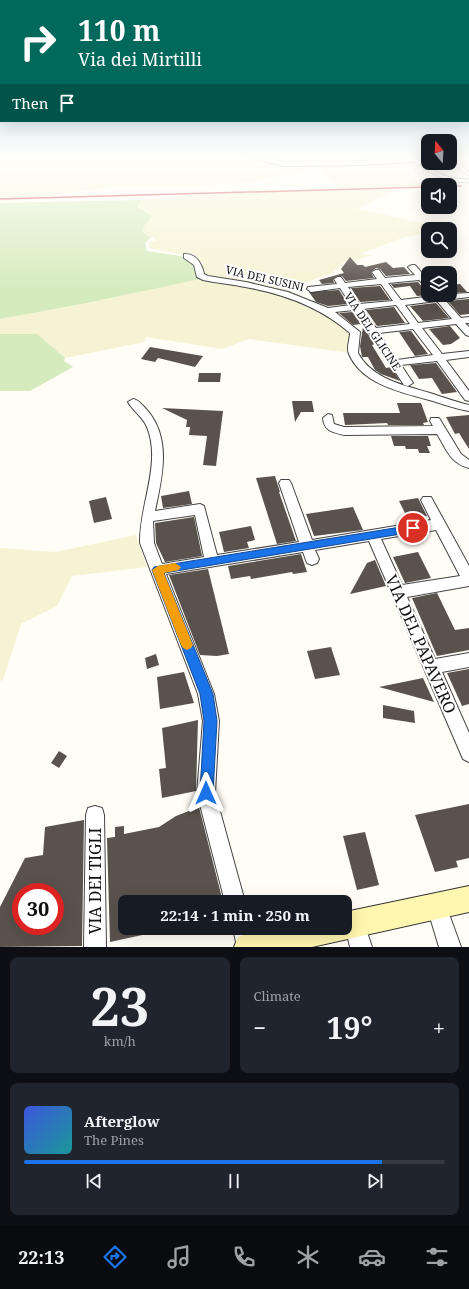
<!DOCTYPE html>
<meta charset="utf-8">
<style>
body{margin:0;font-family:"Noto Serif",serif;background:#20242c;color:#f1f3f6;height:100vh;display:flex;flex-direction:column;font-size:15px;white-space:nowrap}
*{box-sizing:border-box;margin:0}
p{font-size:13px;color:#9ea1a6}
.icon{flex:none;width:22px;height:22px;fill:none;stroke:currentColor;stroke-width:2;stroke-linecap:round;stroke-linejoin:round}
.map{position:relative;height:947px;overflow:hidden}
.panel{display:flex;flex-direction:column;gap:10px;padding:10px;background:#0d0f14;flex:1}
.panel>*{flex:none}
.guide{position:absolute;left:0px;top:0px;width:469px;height:122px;box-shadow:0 4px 16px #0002;background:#00695c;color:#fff;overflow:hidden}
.needle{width:26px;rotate:342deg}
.fabs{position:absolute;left:421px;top:134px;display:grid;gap:8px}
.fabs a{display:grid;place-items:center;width:36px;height:36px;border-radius:8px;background:#171b24;box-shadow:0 4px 16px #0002;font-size:20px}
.speed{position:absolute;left:12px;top:883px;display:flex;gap:8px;font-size:20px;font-weight:700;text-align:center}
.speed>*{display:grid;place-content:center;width:52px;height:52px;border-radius:50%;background:#171b24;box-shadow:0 4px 16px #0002;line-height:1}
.speed .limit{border:6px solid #d22;background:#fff;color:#111}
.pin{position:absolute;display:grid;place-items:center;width:34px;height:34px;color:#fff;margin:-17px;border:2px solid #fff;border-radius:50%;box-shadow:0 1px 4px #0007}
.me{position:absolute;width:44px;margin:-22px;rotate:0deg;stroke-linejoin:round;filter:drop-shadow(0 0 3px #0008)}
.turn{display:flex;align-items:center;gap:14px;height:84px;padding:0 12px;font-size:18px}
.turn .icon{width:52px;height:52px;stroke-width:2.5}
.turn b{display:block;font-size:28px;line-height:34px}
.then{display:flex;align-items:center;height:38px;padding:0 12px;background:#0003;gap:8px;font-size:15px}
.big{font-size:30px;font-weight:700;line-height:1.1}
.panel .widget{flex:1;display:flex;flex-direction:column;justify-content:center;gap:6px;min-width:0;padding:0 14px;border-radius:8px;background:#20242c}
.panel .dial{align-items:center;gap:0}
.dial b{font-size:52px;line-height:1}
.song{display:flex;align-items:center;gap:12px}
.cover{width:48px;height:48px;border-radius:6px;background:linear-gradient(135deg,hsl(230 70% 55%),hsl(180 70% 35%))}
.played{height:4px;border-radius:2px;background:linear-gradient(90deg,#1a73e8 85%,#363941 85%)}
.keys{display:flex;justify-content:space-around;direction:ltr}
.heat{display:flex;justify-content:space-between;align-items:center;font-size:22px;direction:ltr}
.panel .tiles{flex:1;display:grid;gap:10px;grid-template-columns:1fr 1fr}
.widget:last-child{grid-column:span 2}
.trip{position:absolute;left:118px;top:895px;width:234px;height:40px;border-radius:8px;background:#171b24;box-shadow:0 4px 16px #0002;font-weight:700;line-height:40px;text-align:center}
.tabs{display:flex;height:64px;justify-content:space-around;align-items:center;background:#090b0e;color:#9ea1a6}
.tabs .icon{width:28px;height:28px}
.tabs .on{color:#1a73e8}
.tabs b{font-size:18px;color:#f1f3f6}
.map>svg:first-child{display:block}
</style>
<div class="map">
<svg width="469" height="947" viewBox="0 0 469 947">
<rect width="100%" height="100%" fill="#fffdf5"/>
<path fill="#f6f3d4" d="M0,157h130l-5,5 10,-5h108l35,7h45l-34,11 -41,7 -50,4h-83l-73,11h-42z
M253,157h82l-9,5 -35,1z
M401,162l20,24 -82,2 -20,-17 11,-7z
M395,189l-37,20 86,19 -16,1v3l-26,6 -42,16 14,1 -31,8 -11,10 -37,13 -7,9 49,25 15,13 -2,20 -101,-14 -27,10 -76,-12 -2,5 -79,16 -28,-24h-37v-15l87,-16 120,-26 -5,-2v-8l2,-3 -3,-3 -4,1 -3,-4 3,-1 -1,-2 -16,-1 -31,-6v-6l6,-1v-3h-5l-8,-7 5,-18 -10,-6 4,-7 98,-7z
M136,535l11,32 -75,9 -15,30 -36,18 -18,56 -3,1v-133l55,4z"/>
<path fill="#d5ebbd" d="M141,200l-4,7 15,9 -3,2v2l-6,7 2,2 -3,2 8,7 -5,5 2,8 39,6 12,11 2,11 -113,24 -87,16v-116z
M0,334h37l28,24 -1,3 9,6 -43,24h-30z"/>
<path fill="#5a524d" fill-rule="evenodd" d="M350,257l7,8h6l2,2 21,-5 7,6 11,-1 6,7 -24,2 -6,-7 -4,-1 -5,4 3,6 -28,3 -4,-5h-4l-5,3 1,4 -12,1 -3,-4 25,-7 -3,-4z
M418,282l11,13 -12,1 -7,-10 -16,2 -3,-4z
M460,284l7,8 -17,1v-8z
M380,286l10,14 -30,2 -9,-14z
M339,290l9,14 -20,2 -12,-4 -7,-10z
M469,299v15l-9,1 -12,-14z
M436,303l13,15 -26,3 -13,-15z
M394,307l11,16 -28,3 -11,-16z
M353,312l8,12 -8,1 -14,-12z
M450,326l10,12 -9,6 -8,1 -14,-16z
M363,327l12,17 -3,1 14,23 5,-1 9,14 -19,-7 -6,-4 -7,-13h-6l-2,-11z
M411,331l17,23 -13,2 -16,-24z
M150,347l41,7 12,2 -8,11 -37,-9 -3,4 -14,-3z
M436,363l10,14 11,15 -15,2 -10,-16 -13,1 -9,-14z
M199,373h22l-1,9h-22z
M292,401h20l2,11h-13l-6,10z
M397,403h24l7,19 -5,1 1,2h-36l-1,-2 -42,2 -2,-12h57z
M162,408l61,3 -7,55 -13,-1 4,-29 -18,-1 1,-8h-4l1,-7z
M469,415v34l-10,-16 -4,1 -9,-17z
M391,436h37l3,10h-4l3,7h-11l-1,-4h-12l-1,-3h-11z
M275,476l5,16h-1l17,49 -19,3 -21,-66z
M189,491l3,13 -29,4 -2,-12z
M106,497l6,22 -18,4 -5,-22z
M418,498l9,18 -19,3 -9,-18z
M353,507l10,23 -49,6 -8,-22z
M194,517l8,39 -37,6 -9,-19 -1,-20z
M251,526l4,14 -8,2 2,6 -25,4 -5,-20z
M418,552l13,26 -26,5 -12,-26z
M301,554l6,18 -14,2 -1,-2 -41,7 -1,-3 -19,3 -3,-13z
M375,560l11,26 -36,8 17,-31z
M208,569l21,85 -12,2 -17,-1 -31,-80z
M437,593l18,37 14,-2v22l-32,6 -25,-58z
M331,647l9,28 -25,4 -8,-28z
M156,654l3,11 -12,4 -2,-11z
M469,669v35l-7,2 -15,-33z
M184,672l10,31 -34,6 -3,-32z
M423,678l11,24 -55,-15z
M383,705l31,6 1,12 -32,-5z
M198,720l-2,71 -34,7 -3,-29 7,-1 -4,-40z
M59,751l8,5 -8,12 -8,-5z
M469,804v54l-13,3 2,6 -23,5 -20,-57z
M199,807l24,95h-98v26h30l1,4 -46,10 -3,-104 8,-1v-10l9,-1v8l35,-7 17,-11z
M84,820l-2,126 -82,1v-40l25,-49 18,-3 2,-28zM21,892h34v34h-34z
M365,832l14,53 -22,5 -14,-54z"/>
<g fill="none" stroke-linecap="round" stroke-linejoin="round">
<g stroke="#444" stroke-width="4.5">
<path id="lane" d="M414,159c18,14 32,22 55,22
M450,160l19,14"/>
</g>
<g stroke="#444" stroke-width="2">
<path id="street" d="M247,157h13l24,5 76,-1 68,-4v4l-68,4 -76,1z
M450,157h6l-3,2z
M184,254c12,-1 18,10 20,20l4,2 38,6 42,10 40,16 23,-3 -11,-17 -29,4 -4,-3 1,-2 29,-3 -3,-5 4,-2h3l4,6 32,-4 -5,-7 4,-2h3l6,8 30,-3 -7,-8 4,-2h3l13,15v8l-9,-8 -31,3 13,17 32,-4 -1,-1 37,-2v4l-24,3 16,18 8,-1v6h-4l4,4v9l-3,-1 -10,-11 -34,4 20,26 27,-3v6l-23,3 23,31v10l-4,-1 -28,-39 -36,4 12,18 -5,3 -4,-1 -50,-75 -19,2 25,20 -2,21c14,26 45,32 72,40 13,4 26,9 39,12v6c-12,-2 -24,-6 -36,-10 -29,-8 -71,-16 -84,-47 -3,-7 1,-14 1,-21 -30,-26 -65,-39 -105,-46 -14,-3 -28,-4 -42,-7l-6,-3 -3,-12 -10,-7zM381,284l12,17 -34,3 -11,-17zM437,301l15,18 -34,4 -13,-18zM396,305l14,19 -34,4 -13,-19zM413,329l20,26 -36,5 -18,-27z
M133,399c6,1 10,7 14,11 25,29 15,67 8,101l45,-7 4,2 13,49 82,-13 -20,-59 2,-3h8l2,3 21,57 119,-20 -10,-20 2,-3h8l38,69v20l-62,11 28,62 34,-6v14l-27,5 27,61v29l-6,-3 -94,-218 -54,9 4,9 -2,4 -5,2 -5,-2 -4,-11 -137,22 48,120 5,27 -4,72 30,109h-20l-28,-109 6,-72 -5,-27 -58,-151c-1,-37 22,-80 7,-116 -4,-10 -14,-16 -19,-25zM195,515l9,42 -42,7 -8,-21 -1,-22zM436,530l24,46 -58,9 -21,-46z
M328,414l4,1 2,9 10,3 89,-1 -3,-5 1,-3h8l22,36 8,6v8c-19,-5 -22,-18 -32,-34l-93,1c-12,-3 -20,-4 -21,-17z
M95,806l7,2 2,7 2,132h-22l2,-132 2,-7z
M437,897l7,3 17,47h-22l-12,-40 3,-7z
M355,914l7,3 10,30h-22l-5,-22 3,-8z
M233,928h20l6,19h-22z"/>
</g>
<g stroke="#333" stroke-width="2">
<path id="secondary" d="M469,886v26l-157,35h-78l4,-10c33,-14 72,-9 107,-9v-16z"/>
</g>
<use href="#lane" stroke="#fff" stroke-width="3.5"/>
<use href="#street" fill="#fff" fill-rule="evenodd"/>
<use href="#secondary" fill="#fff6b0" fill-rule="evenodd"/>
<path stroke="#c4262e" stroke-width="1.5" d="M450,186h11
M0,199l428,-12"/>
</g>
<linearGradient id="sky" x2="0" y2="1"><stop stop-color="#95c6ee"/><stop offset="0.54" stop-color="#fffefa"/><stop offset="1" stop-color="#fffefa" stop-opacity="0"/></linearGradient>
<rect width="469" height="290" fill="url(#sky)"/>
<path fill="#1a73e8" stroke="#114b97" d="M413,525l5,3 -5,4 -249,41 49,121 4,27 -4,72 -2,5 -5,2 -4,-2 -2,-5 4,-72 -4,-27 -48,-124 2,-3z"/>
<path fill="#f59e0b" d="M175,563l6,4 -2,3 -15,3 29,72 -2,3 -4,2 -4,-2 -2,-3 -29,-75 6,-4z"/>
<g text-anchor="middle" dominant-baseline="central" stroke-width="4" stroke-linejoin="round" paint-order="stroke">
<g font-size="11" fill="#111" stroke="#fff">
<text transform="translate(265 278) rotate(13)">VIA DEI SUSINI</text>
<text transform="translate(373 331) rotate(56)">VIA DEL GLICINE</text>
</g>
<g font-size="16" fill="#111" stroke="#fff">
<text transform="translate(421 644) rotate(66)">VIA DEL PAPAVERO</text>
<text transform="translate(95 881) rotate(-90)">VIA DEI TIGLI</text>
</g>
</g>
</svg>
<div class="fabs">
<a><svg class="needle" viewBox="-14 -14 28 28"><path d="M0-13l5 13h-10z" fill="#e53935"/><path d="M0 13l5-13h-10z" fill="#9ea1a6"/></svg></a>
<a><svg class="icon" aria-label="sound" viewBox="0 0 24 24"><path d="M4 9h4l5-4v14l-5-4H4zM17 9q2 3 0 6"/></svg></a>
<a><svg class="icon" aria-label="search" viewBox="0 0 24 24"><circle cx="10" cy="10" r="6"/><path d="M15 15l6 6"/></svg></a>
<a><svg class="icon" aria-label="layers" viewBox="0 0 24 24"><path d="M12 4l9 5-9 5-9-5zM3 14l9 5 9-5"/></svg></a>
</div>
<div class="speed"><div class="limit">30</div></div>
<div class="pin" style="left:413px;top:528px;background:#d93025"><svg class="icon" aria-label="arrive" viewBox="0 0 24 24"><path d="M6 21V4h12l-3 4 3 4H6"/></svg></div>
<svg class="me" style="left:206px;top:793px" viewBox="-20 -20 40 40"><path d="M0-17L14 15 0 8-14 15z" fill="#1a73e8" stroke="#fff" stroke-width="4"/></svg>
<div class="trip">22:14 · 1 min · 250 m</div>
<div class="guide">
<div class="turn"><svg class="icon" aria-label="right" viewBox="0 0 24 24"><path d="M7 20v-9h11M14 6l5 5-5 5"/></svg><div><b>110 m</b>Via dei Mirtilli</div></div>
<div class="then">Then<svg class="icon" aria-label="arrive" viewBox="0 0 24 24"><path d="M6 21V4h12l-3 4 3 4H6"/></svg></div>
</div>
</div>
<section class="panel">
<div class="tiles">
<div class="widget dial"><b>23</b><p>km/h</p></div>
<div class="widget"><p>Climate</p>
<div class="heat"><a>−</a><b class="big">19°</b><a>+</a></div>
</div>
<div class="widget">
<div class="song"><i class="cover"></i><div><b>Afterglow</b><p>The Pines</p></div></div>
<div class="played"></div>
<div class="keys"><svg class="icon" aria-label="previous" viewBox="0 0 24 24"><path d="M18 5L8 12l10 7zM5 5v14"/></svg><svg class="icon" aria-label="pause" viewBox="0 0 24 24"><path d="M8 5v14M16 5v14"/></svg><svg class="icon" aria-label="next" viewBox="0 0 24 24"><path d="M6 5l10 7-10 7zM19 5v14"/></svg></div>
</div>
</div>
</section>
<nav class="tabs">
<b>22:13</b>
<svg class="icon on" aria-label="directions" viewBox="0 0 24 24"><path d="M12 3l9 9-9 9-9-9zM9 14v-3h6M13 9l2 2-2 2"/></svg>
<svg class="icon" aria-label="music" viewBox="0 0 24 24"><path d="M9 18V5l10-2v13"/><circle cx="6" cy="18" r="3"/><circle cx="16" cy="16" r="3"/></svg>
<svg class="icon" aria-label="phone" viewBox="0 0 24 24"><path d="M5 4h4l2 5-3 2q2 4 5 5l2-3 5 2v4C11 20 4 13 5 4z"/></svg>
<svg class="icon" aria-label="climate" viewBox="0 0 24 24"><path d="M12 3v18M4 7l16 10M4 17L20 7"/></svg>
<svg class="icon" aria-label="car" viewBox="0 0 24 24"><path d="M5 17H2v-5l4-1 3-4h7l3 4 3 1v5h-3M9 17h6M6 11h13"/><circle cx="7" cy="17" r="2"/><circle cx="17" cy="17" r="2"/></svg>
<svg class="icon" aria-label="filters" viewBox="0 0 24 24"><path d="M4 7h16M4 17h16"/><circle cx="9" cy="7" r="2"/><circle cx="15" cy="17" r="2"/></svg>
</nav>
